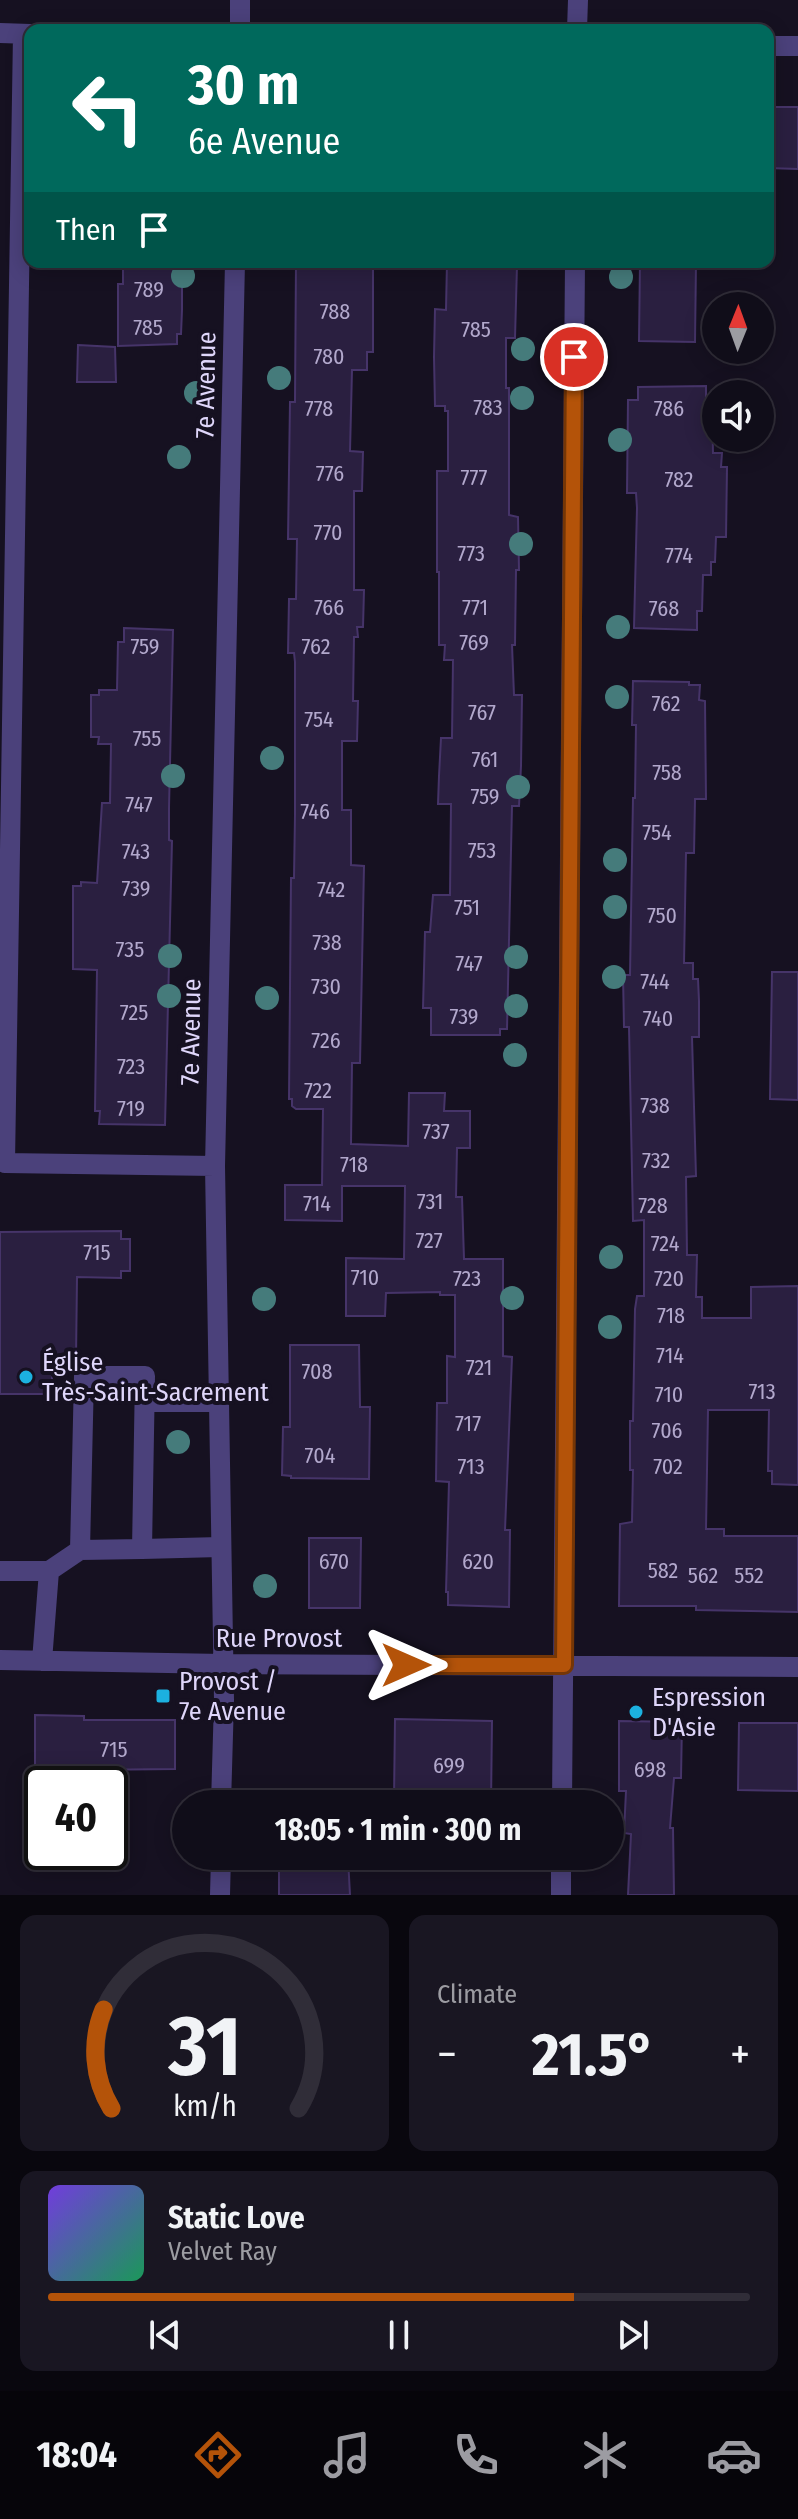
<!DOCTYPE html>
<meta charset="utf-8">
<style>
body{margin:0;font-family:"Fira Sans Condensed",sans-serif;background:#191622;color:#f1f3f6;height:100vh;display:flex;flex-direction:column;font-size:30px;white-space:nowrap}
*{box-sizing:border-box;margin:0}
p{font-size:26px;color:#9c9ca2}
.icon{flex:none;width:44px;height:44px;fill:none;stroke:currentColor;stroke-width:2;stroke-linecap:round;stroke-linejoin:round}
.map{position:relative;height:1895px;overflow:hidden}
.details{display:flex;flex-direction:column;gap:20px;padding:20px;background:#09070e;flex:1}
.details>*{flex:none}
.banner{position:absolute;left:24px;top:24px;width:750px;height:244px;border-radius:16px;box-shadow:0 4px 20px #0003,0 0 0 2px #302d38;background:#00695c;color:#fff;overflow:hidden}
.needle{width:52px;rotate:1deg}
.fabs{position:absolute;left:702px;top:292px;display:grid;gap:16px}
.fabs a{display:grid;place-items:center;width:72px;height:72px;border-radius:50%;background:#100d19;box-shadow:0 4px 20px #0003,0 0 0 2px #302d38;font-size:40px}
.speed{position:absolute;left:24px;top:1766px;display:flex;gap:16px;font-size:40px;font-weight:700;text-align:center}
.speed>*{display:grid;place-content:center;width:104px;height:104px;border-radius:50%;background:#100d19;box-shadow:0 4px 20px #0003,0 0 0 2px #302d38;line-height:1}
.speed .limit{border:4px solid #111;border-radius:12px;background:#fff;color:#111}
.pin{position:absolute;display:grid;place-items:center;width:68px;height:68px;color:#fff;margin:-34px;border:4px solid #fff;border-radius:50%;box-shadow:0 2px 8px #0007}
.me{position:absolute;width:88px;margin:-44px;rotate:90deg;stroke-linejoin:round;filter:drop-shadow(0 0 6px #0008)}
.turn{display:flex;align-items:center;gap:28px;height:168px;padding:0 32px;font-size:36px}
.turn .icon{width:104px;height:104px;stroke-width:2.5}
.turn b{display:block;font-size:56px;line-height:68px}
.then{display:flex;align-items:center;height:76px;padding:0 32px;background:#0003;gap:16px;font-size:30px}
.big{font-size:60px;font-weight:700;line-height:1.1}
.details .widget{flex:1;display:flex;flex-direction:column;justify-content:center;gap:12px;min-width:0;padding:0 28px;border-radius:16px;background:#191622}
.details .dial{align-items:center;gap:0}
.dial svg{height:208px;overflow:visible;fill:none;stroke:#302d38;stroke-width:7;stroke-linecap:round;text-anchor:middle}
.dial text{fill:#f1f3f6;stroke:none}
.song{display:flex;align-items:center;gap:24px}
.cover{width:96px;height:96px;border-radius:12px;background:linear-gradient(135deg,hsl(260 70% 55%),hsl(150 70% 35%))}
.played{height:8px;border-radius:4px;background:linear-gradient(90deg,#b45309 75%,#302d38 75%)}
.keys{display:flex;justify-content:space-around;direction:ltr}
.heat{display:flex;justify-content:space-between;align-items:center;font-size:44px;direction:ltr}
.details .tiles{flex:1;display:grid;gap:20px;grid-template-columns:1fr 1fr}
.widget:last-child{grid-column:span 2}
.trip{position:absolute;left:172px;top:1790px;width:452px;height:80px;border-radius:40px;background:#100d19;box-shadow:0 4px 20px #0003,0 0 0 2px #302d38;font-weight:700;line-height:80px;text-align:center}
.dock{display:flex;height:128px;justify-content:space-around;align-items:center;background:#06050a;color:#9c9ca2}
.dock .icon{width:56px;height:56px}
.dock .active{color:#b45309}
.dock b{font-size:36px;color:#f1f3f6}
.map>svg:first-child{display:block}
</style>
<div class="map">
<svg width="798" height="1895" viewBox="0 0 798 1895">
<rect width="100%" height="100%" fill="#161121"/>
<path fill="#2a1f40" stroke="#463469" stroke-width="2" d="M768,107h30v62l-30,-1z
M123,262h54v22h5v26l-1,24h-4v10l-59,2v-62h5z
M296,262h74v7h3v83h-6v18h-15l-2,81 13,1 -1,39h-8v99h10l-1,37h-6l1,10h-4l-1,64h5l-1,40h-15v69h9v55l13,1 -4,197h-8l-1,81 57,2 1,-53h36l-1,18h26v37h-13l-1,49h6l2,62h39v97l9,1 -7,173h5l-1,77 -61,-2v-13h-2l3,-110 -13,-1 1,-78h10v-47l8,1v-62h-15v-3l-54,1 -1,23h-39v-58l58,1 1,-73h-63v35l-57,-1v-35h37l1,-76h-27l-4,-3v-7h-3l2,-221h3l1,-63v-153l-1,-9h-6l1,-54h7l1,-60h-9l2,-137h5z
M447,262h70v3l-2,73h-9v50h3v127l9,2 1,53h-3l-1,75h-3l2,50h8l-1,71 -2,40h-7l-5,223h-7v6h-69v-27h-8l2,-76h5l3,-37h17l1,-91h-13l1,-28 2,-38h11l1,-78h-9l1,-15h-6v-73h-2v-101h11v-60h-3v-5h-10l-1,-49 1,-48 11,1z
M640,262h56l-1,80 -56,-1z
M78,345l37,2 1,35h-39z
M706,386v19l6,-1 1,49h9l-1,14h6l-1,70h-10l-1,25h-4v13h-8l-1,36h-5v19l-63,-2 3,-120 -1,-15h-9l1,-93h10v-13z
M124,628l49,2 -4,178v32l3,1 -7,284 -66,-1 1,-13h-5l2,-141 -24,-1v-83h8v-4l16,1 5,-80h8l1,-59h-13l1,-7h-8v-42h8v-5h18l1,-48h6z
M633,681l56,1v3h11l-1,15 6,1 1,98h-11l-1,54h-8l-2,110h9v16h5l1,22v36h-7l4,139 -10,1 1,78h10l-1,42h6v21h49v-31l47,-1v199l-26,-1v-13h-4l1,-61h-61l-2,119h18v7h74v76l-102,-2v-4h-77l1,-82 12,-2 1,-52h-3v-49h3l2,-112 2,-13h7v-76l-11,1 -4,-194h-5l-1,-52h7l3,-177h2l1,-73h-4z
M772,972h26v128l-28,-1z
M121,1231v8h9v32h-9v7l-44,-1 -1,82 -24,-1v36h-52v-162z
M290,1345h69l1,62h10l-1,72 -78,-1v-2l-9,-1 1,-48h7z
M309,1538h52l-1,70h-51z
M35,1715l49,1v4h91v49l-91,1v14h-49z
M395,1719l97,2 -1,83h-41v-4l-56,-1z
M619,1721l63,1 -1,56h-7l-4,50h3l1,67h-46l3,-61 -7,-1 2,-42h-7z
M739,1723h59v68l-60,-1z
M285,1856h61l2,2 2,37h-71v-38z"/>
<g fill="none" stroke-linecap="round" stroke-linejoin="round">
<path stroke="#4b417b" stroke-width="20" d="M240,30v-30
M577,30l1,-30
M0,33l30,1
M23,34l-18,1129 210,3
M768,46h30
M145,1402h73
M142,1549l78,-2
M0,1571h49l31,-21 62,-1 3,-173h-61l-4,174
M0,1660l223,4 575,3
M42,1661l7,-90
M221,1804l3,-104 -9,-534 20,-904
M562,1804l13,-1542
M220,1895l1,-39
M561,1895v-39"/>
</g>
<g fill="#457b7b">
<circle cx="183" cy="276" r="12"/>
<circle cx="621" cy="277" r="12"/>
<circle cx="523" cy="349" r="12"/>
<circle cx="279" cy="378" r="12"/>
<circle cx="196" cy="393" r="12"/>
<circle cx="522" cy="398" r="12"/>
<circle cx="620" cy="440" r="12"/>
<circle cx="179" cy="457" r="12"/>
<circle cx="521" cy="544" r="12"/>
<circle cx="618" cy="627" r="12"/>
<circle cx="617" cy="697" r="12"/>
<circle cx="272" cy="758" r="12"/>
<circle cx="173" cy="776" r="12"/>
<circle cx="518" cy="787" r="12"/>
<circle cx="615" cy="860" r="12"/>
<circle cx="615" cy="907" r="12"/>
<circle cx="170" cy="956" r="12"/>
<circle cx="516" cy="957" r="12"/>
<circle cx="614" cy="977" r="12"/>
<circle cx="169" cy="996" r="12"/>
<circle cx="267" cy="998" r="12"/>
<circle cx="516" cy="1006" r="12"/>
<circle cx="515" cy="1055" r="12"/>
<circle cx="611" cy="1257" r="12"/>
<circle cx="512" cy="1298" r="12"/>
<circle cx="264" cy="1299" r="12"/>
<circle cx="610" cy="1327" r="12"/>
<circle cx="178" cy="1442" r="12"/>
<circle cx="265" cy="1586" r="12"/>
</g>
<g fill="none" stroke-linecap="round" stroke-linejoin="round">
<g stroke="#753606" stroke-width="20">
<path id="route" d="M406,1665h158l10,-1308"/>
</g>
<use href="#route" stroke="#b45309" stroke-width="14"/>
</g>
<g fill="#1cb1e0" stroke="#161121" stroke-width="3">
<circle cx="26" cy="1377" r="8"/>
<rect x="155" y="1688" width="16" height="16" rx="4"/>
<circle cx="636" cy="1712" r="8"/>
</g>
<g text-anchor="middle" dominant-baseline="central" stroke-width="8" stroke-linejoin="round" paint-order="stroke">
<g font-size="22" fill="#b2a8cc">
<text x="149" y="289">789</text>
<text x="335" y="311">788</text>
<text x="148" y="327">785</text>
<text x="476" y="329">785</text>
<text x="329" y="356">780</text>
<text x="488" y="407">783</text>
<text x="319" y="408">778</text>
<text x="669" y="408">786</text>
<text x="330" y="473">776</text>
<text x="474" y="477">777</text>
<text x="679" y="479">782</text>
<text x="328" y="532">770</text>
<text x="471" y="553">773</text>
<text x="679" y="555">774</text>
<text x="329" y="607">766</text>
<text x="475" y="607">771</text>
<text x="664" y="608">768</text>
<text x="474" y="642">769</text>
<text x="145" y="646">759</text>
<text x="316" y="646">762</text>
<text x="666" y="703">762</text>
<text x="482" y="712">767</text>
<text x="319" y="719">754</text>
<text x="147" y="738">755</text>
<text x="485" y="759">761</text>
<text x="667" y="772">758</text>
<text x="485" y="796">759</text>
<text x="139" y="804">747</text>
<text x="315" y="811">746</text>
<text x="657" y="832">754</text>
<text x="482" y="850">753</text>
<text x="136" y="851">743</text>
<text x="136" y="888">739</text>
<text x="331" y="889">742</text>
<text x="467" y="907">751</text>
<text x="662" y="915">750</text>
<text x="327" y="942">738</text>
<text x="130" y="949">735</text>
<text x="469" y="963">747</text>
<text x="655" y="981">744</text>
<text x="326" y="986">730</text>
<text x="134" y="1012">725</text>
<text x="464" y="1016">739</text>
<text x="658" y="1018">740</text>
<text x="326" y="1040">726</text>
<text x="131" y="1066">723</text>
<text x="318" y="1090">722</text>
<text x="655" y="1105">738</text>
<text x="131" y="1108">719</text>
<text x="436" y="1131">737</text>
<text x="656" y="1160">732</text>
<text x="354" y="1164">718</text>
<text x="430" y="1201">731</text>
<text x="317" y="1203">714</text>
<text x="653" y="1205">728</text>
<text x="429" y="1240">727</text>
<text x="665" y="1243">724</text>
<text x="97" y="1252">715</text>
<text x="365" y="1277">710</text>
<text x="467" y="1278">723</text>
<text x="669" y="1278">720</text>
<text x="671" y="1315">718</text>
<text x="670" y="1355">714</text>
<text x="479" y="1367">721</text>
<text x="317" y="1371">708</text>
<text x="762" y="1391">713</text>
<text x="669" y="1394">710</text>
<text x="468" y="1423">717</text>
<text x="667" y="1430">706</text>
<text x="320" y="1455">704</text>
<text x="471" y="1466">713</text>
<text x="668" y="1466">702</text>
<text x="334" y="1561">670</text>
<text x="478" y="1561">620</text>
<text x="663" y="1570">582</text>
<text x="703" y="1575">562</text>
<text x="749" y="1575">552</text>
<text x="114" y="1749">715</text>
<text x="449" y="1765">699</text>
<text x="650" y="1769">698</text>
</g>
<g font-size="26" fill="#dfd6fa" stroke="#161121">
<text transform="translate(206 385) rotate(-89)">7e Avenue</text>
<text transform="translate(191 1032) rotate(-89)">7e Avenue</text>
<text x="279" y="1638">Rue Provost</text>
</g>
<g font-size="26" fill="#dfd6fa" stroke="#161121" text-anchor="start">
<text x="42" y="1362">Église<tspan x="42" dy="30">Très-Saint-Sacrement</tspan></text>
<text x="179" y="1681">Provost /<tspan x="179" dy="30">7e Avenue</tspan></text>
<text x="652" y="1697">Espression<tspan x="652" dy="30">D'Asie</tspan></text>
</g>
</g>
</svg>
<div class="fabs">
<a><svg class="needle" viewBox="-14 -14 28 28"><path d="M0-13l5 13h-10z" fill="#e53935"/><path d="M0 13l5-13h-10z" fill="#9c9ca2"/></svg></a>
<a><svg class="icon" aria-label="sound" viewBox="0 0 24 24"><path d="M4 9h4l5-4v14l-5-4H4zM17 9q2 3 0 6"/></svg></a>
</div>
<div class="speed"><div class="limit">40</div></div>
<div class="pin" style="left:574px;top:357px;background:#d93025"><svg class="icon" aria-label="arrive" viewBox="0 0 24 24"><path d="M6 21V4h12l-3 4 3 4H6"/></svg></div>
<svg class="me" style="left:406px;top:1665px" viewBox="-20 -20 40 40"><path d="M0-17L14 15 0 8-14 15z" fill="#b45309" stroke="#fff" stroke-width="4"/></svg>
<div class="trip">18:05 · 1 min · 300 m</div>
<div class="banner">
<div class="turn"><svg class="icon" aria-label="left" viewBox="0 0 24 24"><path d="M17 20v-9H6M10 6l-5 5 5 5"/></svg><div><b>30 m</b>6e Avenue</div></div>
<div class="then">Then<svg class="icon" aria-label="arrive" viewBox="0 0 24 24"><path d="M6 21V4h12l-3 4 3 4H6"/></svg></div>
</div>
</div>
<section class="details">
<div class="tiles">
<div class="widget dial"><svg viewBox="0 0 100 80">
<path d="M14 69A42 42 0 1 1 86 69"/>
<path d="M14 69A42 42 0 0 1 11 31" stroke="#b45309"/>
<text x="50" y="56" font-size="32" font-weight="700">31</text>
<text x="50" y="72" font-size="11">km/h</text>
</svg></div>
<div class="widget"><p>Climate</p>
<div class="heat"><a>−</a><b class="big">21.5°</b><a>+</a></div>
</div>
<div class="widget">
<div class="song"><i class="cover"></i><div><b>Static Love</b><p>Velvet Ray</p></div></div>
<div class="played"></div>
<div class="keys"><svg class="icon" aria-label="previous" viewBox="0 0 24 24"><path d="M18 5L8 12l10 7zM5 5v14"/></svg><svg class="icon" aria-label="pause" viewBox="0 0 24 24"><path d="M8 5v14M16 5v14"/></svg><svg class="icon" aria-label="next" viewBox="0 0 24 24"><path d="M6 5l10 7-10 7zM19 5v14"/></svg></div>
</div>
</div>
</section>
<nav class="dock">
<b>18:04</b>
<svg class="icon active" aria-label="directions" viewBox="0 0 24 24"><path d="M12 3l9 9-9 9-9-9zM9 14v-3h6M13 9l2 2-2 2"/></svg>
<svg class="icon" aria-label="music" viewBox="0 0 24 24"><path d="M9 18V5l10-2v13"/><circle cx="6" cy="18" r="3"/><circle cx="16" cy="16" r="3"/></svg>
<svg class="icon" aria-label="phone" viewBox="0 0 24 24"><path d="M5 4h4l2 5-3 2q2 4 5 5l2-3 5 2v4C11 20 4 13 5 4z"/></svg>
<svg class="icon" aria-label="climate" viewBox="0 0 24 24"><path d="M12 3v18M4 7l16 10M4 17L20 7"/></svg>
<svg class="icon" aria-label="car" viewBox="0 0 24 24"><path d="M5 17H2v-5l4-1 3-4h7l3 4 3 1v5h-3M9 17h6M6 11h13"/><circle cx="7" cy="17" r="2"/><circle cx="17" cy="17" r="2"/></svg>
</nav>
